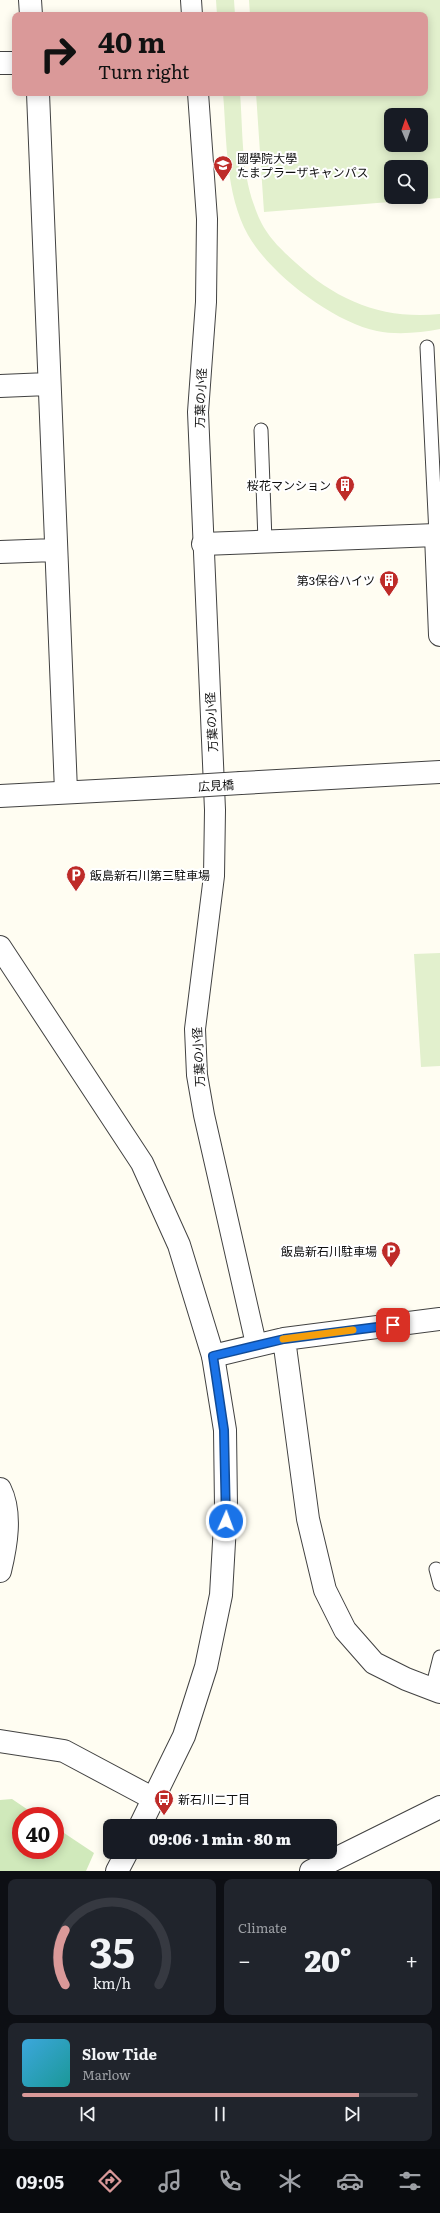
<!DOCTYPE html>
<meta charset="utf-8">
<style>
body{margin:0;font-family:Literata,"Noto Sans JP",serif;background:#20242c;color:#f1f3f6;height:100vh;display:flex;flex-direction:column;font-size:15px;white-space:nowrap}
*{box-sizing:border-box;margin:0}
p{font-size:13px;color:#9ea1a6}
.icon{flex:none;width:22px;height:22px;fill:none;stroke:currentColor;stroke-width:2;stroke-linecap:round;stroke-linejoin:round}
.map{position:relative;height:1871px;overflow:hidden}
.sheet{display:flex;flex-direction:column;gap:8px;padding:8px;background:#0d0f14;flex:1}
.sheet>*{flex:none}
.banner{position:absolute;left:12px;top:12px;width:416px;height:84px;border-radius:8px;box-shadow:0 2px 10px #0003;background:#da9999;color:#111;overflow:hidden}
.needle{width:26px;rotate:358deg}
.controls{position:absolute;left:384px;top:108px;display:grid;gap:8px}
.controls a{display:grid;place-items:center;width:44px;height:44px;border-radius:8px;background:#171b24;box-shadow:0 2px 10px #0003;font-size:20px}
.speed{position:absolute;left:12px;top:1807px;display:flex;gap:8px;font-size:20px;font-weight:700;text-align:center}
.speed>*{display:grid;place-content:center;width:52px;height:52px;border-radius:50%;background:#171b24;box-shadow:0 2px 10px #0003;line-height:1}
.speed .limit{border:6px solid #d22;background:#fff;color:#111}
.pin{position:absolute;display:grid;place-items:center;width:34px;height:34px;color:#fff;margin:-17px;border-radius:8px;box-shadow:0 2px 6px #0006}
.me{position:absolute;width:44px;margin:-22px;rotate:2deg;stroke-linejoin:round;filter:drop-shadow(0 0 3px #0008)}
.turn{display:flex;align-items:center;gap:14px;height:84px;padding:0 20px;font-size:18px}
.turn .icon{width:52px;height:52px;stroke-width:2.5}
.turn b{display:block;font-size:28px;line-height:34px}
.big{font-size:30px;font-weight:800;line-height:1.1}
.sheet .widget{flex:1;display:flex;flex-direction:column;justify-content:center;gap:6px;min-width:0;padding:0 14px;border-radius:8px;background:#20242c}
.sheet .dial{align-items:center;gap:0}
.dial svg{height:104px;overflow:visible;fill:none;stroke:#363941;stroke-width:7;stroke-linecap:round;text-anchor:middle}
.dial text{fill:#f1f3f6;stroke:none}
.song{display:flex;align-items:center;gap:12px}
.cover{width:48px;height:48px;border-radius:6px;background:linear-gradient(135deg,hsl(200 70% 55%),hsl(180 70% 35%))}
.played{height:4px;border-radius:2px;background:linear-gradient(90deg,#da9999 85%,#363941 85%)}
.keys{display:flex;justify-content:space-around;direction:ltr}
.heat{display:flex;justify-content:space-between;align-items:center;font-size:22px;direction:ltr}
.sheet .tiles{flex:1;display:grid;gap:8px;grid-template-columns:1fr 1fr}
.widget:last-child{grid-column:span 2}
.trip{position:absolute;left:103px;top:1819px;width:234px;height:40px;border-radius:8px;background:#171b24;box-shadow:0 2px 10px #0003;font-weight:800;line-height:40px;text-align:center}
.tabs{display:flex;height:64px;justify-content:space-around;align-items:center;background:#090b0e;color:#9ea1a6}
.tabs .icon{width:28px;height:28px}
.tabs .selected{color:#da9999}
.tabs b{font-size:18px;color:#f1f3f6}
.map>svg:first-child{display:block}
</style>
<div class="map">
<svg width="440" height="1871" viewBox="0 0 440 1871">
<rect width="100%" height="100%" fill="#fffdf2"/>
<path fill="#d0e9bb" d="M12,1799l25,17h-16v34h34v-23l39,26 -8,18h-86v-71z"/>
<path fill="#e2f0cd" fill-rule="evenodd" d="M216,0h18l1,15h-18z
M249,0h191v198l-176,14 -8,-119h169v-78h-175zM391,115h30v30h-30zM391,167h30v30h-30z
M223,93h17c3,37 1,76 14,112 9,27 21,39 42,58 41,38 88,57 144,51v15c-20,4 -44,6 -63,2 -44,-9 -107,-57 -129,-96 -23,-42 -21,-95 -25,-142z
M440,953v113l-19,1 -7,-113z"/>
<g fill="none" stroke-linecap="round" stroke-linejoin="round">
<g stroke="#424242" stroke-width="15">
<path id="service" d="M427,347l9,188
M261,430l4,111
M436,1569l4,15
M432,1689l8,-32"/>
</g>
<g stroke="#424242" stroke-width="22">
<path id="pedestrian" d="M191,0l1,15
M198,93l9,126 -1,83 -8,110 17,398 -1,66 -19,153 2,46 7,40 52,229"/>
</g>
<g stroke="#424242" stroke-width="24">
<path id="minor" d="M30,0l1,15
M0,63h15
M38,93l28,698
M0,386l48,-2
M203,544l233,-9 4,100
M0,552l55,-2
M284,1339l24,180 17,71 20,40 29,33 32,16 34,13
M213,1356l71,-17 156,-20
M0,1489c12,24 6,57 0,82
M0,1741l64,10 90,48
M311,1871l129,-64"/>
</g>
<g stroke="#424242" stroke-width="24">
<path id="tertiary" d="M241,783l199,-11
M0,796l192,-10
M0,947l142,216 37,82 34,111 12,74 1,77 -5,88 -15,72 -22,69 -44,90
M117,1871l10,-19"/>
</g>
<use href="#service" stroke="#fff" stroke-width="13"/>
<use href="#pedestrian" stroke="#fff" stroke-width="20"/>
<use href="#minor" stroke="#fff" stroke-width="22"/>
<use href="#tertiary" stroke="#fff" stroke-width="22"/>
<g stroke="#424242" stroke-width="24" stroke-linecap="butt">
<path id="tertiary-bridge" d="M192,786l49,-3"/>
</g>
<use href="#tertiary-bridge" stroke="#fff" stroke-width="22"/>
</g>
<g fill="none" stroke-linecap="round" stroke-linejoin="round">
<g stroke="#114b97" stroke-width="10">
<path id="route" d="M226,1521l-2,-91 -11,-74 71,-17 109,-14"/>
</g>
<use href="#route" stroke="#1a73e8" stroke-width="7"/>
<path stroke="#f59e0b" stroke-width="7" d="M283,1339l70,-9"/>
</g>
<defs>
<g id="university-pin" transform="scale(1)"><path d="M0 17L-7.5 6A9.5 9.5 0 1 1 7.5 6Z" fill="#be2b28" stroke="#fff"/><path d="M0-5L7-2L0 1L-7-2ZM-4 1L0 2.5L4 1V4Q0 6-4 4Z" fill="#fff"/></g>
<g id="building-pin" transform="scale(1)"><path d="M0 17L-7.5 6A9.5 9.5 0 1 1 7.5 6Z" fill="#be2b28" stroke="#fff"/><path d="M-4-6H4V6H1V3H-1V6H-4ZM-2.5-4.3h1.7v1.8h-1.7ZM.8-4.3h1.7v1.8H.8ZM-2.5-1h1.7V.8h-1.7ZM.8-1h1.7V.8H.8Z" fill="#fff"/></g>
<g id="parking-pin" transform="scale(1)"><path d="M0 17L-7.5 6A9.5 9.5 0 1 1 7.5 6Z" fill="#be2b28" stroke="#fff"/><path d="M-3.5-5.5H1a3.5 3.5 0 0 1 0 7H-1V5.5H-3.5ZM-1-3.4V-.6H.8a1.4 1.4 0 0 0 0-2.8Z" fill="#fff"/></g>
<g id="bus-pin" transform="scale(1)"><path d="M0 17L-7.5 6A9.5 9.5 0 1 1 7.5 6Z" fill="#be2b28" stroke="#fff"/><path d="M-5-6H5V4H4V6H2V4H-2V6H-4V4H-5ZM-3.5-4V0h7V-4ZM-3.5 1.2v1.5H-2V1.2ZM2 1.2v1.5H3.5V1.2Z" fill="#fff"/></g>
</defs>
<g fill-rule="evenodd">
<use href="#university-pin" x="223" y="165"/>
<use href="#building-pin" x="345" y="485"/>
<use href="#building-pin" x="389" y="580"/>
<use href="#parking-pin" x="76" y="875"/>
<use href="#parking-pin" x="391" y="1251"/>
<use href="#bus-pin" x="164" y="1799"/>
</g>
<g text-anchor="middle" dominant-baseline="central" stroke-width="4" stroke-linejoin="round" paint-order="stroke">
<g font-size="12" fill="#0f0f0f" stroke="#fff" text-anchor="start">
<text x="237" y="158">國學院大學<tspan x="237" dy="14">たまプラーザキャンパス</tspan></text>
<text x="331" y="485" text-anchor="end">桜花マンション</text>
<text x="375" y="580" text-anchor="end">第3保谷ハイツ</text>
<text x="90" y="875">飯島新石川第三駐車場</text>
<text x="377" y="1251" text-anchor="end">飯島新石川駐車場</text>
<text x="178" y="1799">新石川二丁目</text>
</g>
<g font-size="12" fill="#0f0f0f" stroke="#fff">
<text transform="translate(200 398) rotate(-88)">万葉の小径</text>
<text transform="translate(211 722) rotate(-93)">万葉の小径</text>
<text transform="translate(216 785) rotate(-3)">広見橋</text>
<text transform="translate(198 1057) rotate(-93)">万葉の小径</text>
</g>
</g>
</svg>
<div class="controls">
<a><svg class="needle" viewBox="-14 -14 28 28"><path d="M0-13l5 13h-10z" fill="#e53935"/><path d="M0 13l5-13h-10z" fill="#9ea1a6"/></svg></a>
<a><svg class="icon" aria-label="search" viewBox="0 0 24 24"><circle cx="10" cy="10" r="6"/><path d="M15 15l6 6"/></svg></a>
</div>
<div class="speed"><div class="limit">40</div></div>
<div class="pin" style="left:393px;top:1325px;background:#d93025"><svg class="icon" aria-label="arrive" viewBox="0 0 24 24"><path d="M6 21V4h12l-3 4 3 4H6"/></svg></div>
<svg class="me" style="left:226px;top:1521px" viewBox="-20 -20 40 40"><circle r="17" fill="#1a73e8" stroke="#fff" stroke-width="3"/><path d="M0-11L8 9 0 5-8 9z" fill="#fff"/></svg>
<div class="trip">09:06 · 1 min · 80 m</div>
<div class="banner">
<div class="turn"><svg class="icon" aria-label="right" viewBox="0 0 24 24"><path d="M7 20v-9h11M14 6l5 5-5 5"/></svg><div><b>40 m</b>Turn right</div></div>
</div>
</div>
<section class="sheet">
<div class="tiles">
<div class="widget dial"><svg viewBox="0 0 100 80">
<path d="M14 69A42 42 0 1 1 86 69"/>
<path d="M14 69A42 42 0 0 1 14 27" stroke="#da9999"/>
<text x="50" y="56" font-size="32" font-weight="700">35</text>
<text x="50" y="72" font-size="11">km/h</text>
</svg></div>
<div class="widget"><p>Climate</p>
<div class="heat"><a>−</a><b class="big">20°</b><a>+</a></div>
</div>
<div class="widget">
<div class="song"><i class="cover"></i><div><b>Slow Tide</b><p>Marlow</p></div></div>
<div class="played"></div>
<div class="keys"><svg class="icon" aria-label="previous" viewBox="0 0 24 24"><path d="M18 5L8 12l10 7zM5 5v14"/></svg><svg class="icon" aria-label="pause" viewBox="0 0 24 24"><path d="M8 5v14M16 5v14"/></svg><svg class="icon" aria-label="next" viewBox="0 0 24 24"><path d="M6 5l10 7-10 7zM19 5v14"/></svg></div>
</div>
</div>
</section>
<nav class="tabs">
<b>09:05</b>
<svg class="icon selected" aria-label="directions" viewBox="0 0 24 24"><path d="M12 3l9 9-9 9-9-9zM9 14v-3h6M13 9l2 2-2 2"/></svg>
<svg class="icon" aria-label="music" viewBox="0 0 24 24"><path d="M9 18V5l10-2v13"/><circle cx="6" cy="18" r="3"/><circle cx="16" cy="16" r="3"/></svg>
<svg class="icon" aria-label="phone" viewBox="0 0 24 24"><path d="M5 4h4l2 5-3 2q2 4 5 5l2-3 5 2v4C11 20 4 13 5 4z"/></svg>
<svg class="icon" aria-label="climate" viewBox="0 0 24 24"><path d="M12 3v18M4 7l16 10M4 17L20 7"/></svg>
<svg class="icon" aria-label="car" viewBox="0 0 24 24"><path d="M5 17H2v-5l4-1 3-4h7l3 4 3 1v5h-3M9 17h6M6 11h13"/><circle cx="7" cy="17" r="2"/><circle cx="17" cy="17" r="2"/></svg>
<svg class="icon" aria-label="filters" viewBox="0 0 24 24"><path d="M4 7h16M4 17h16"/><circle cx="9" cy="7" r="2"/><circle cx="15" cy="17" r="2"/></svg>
</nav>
